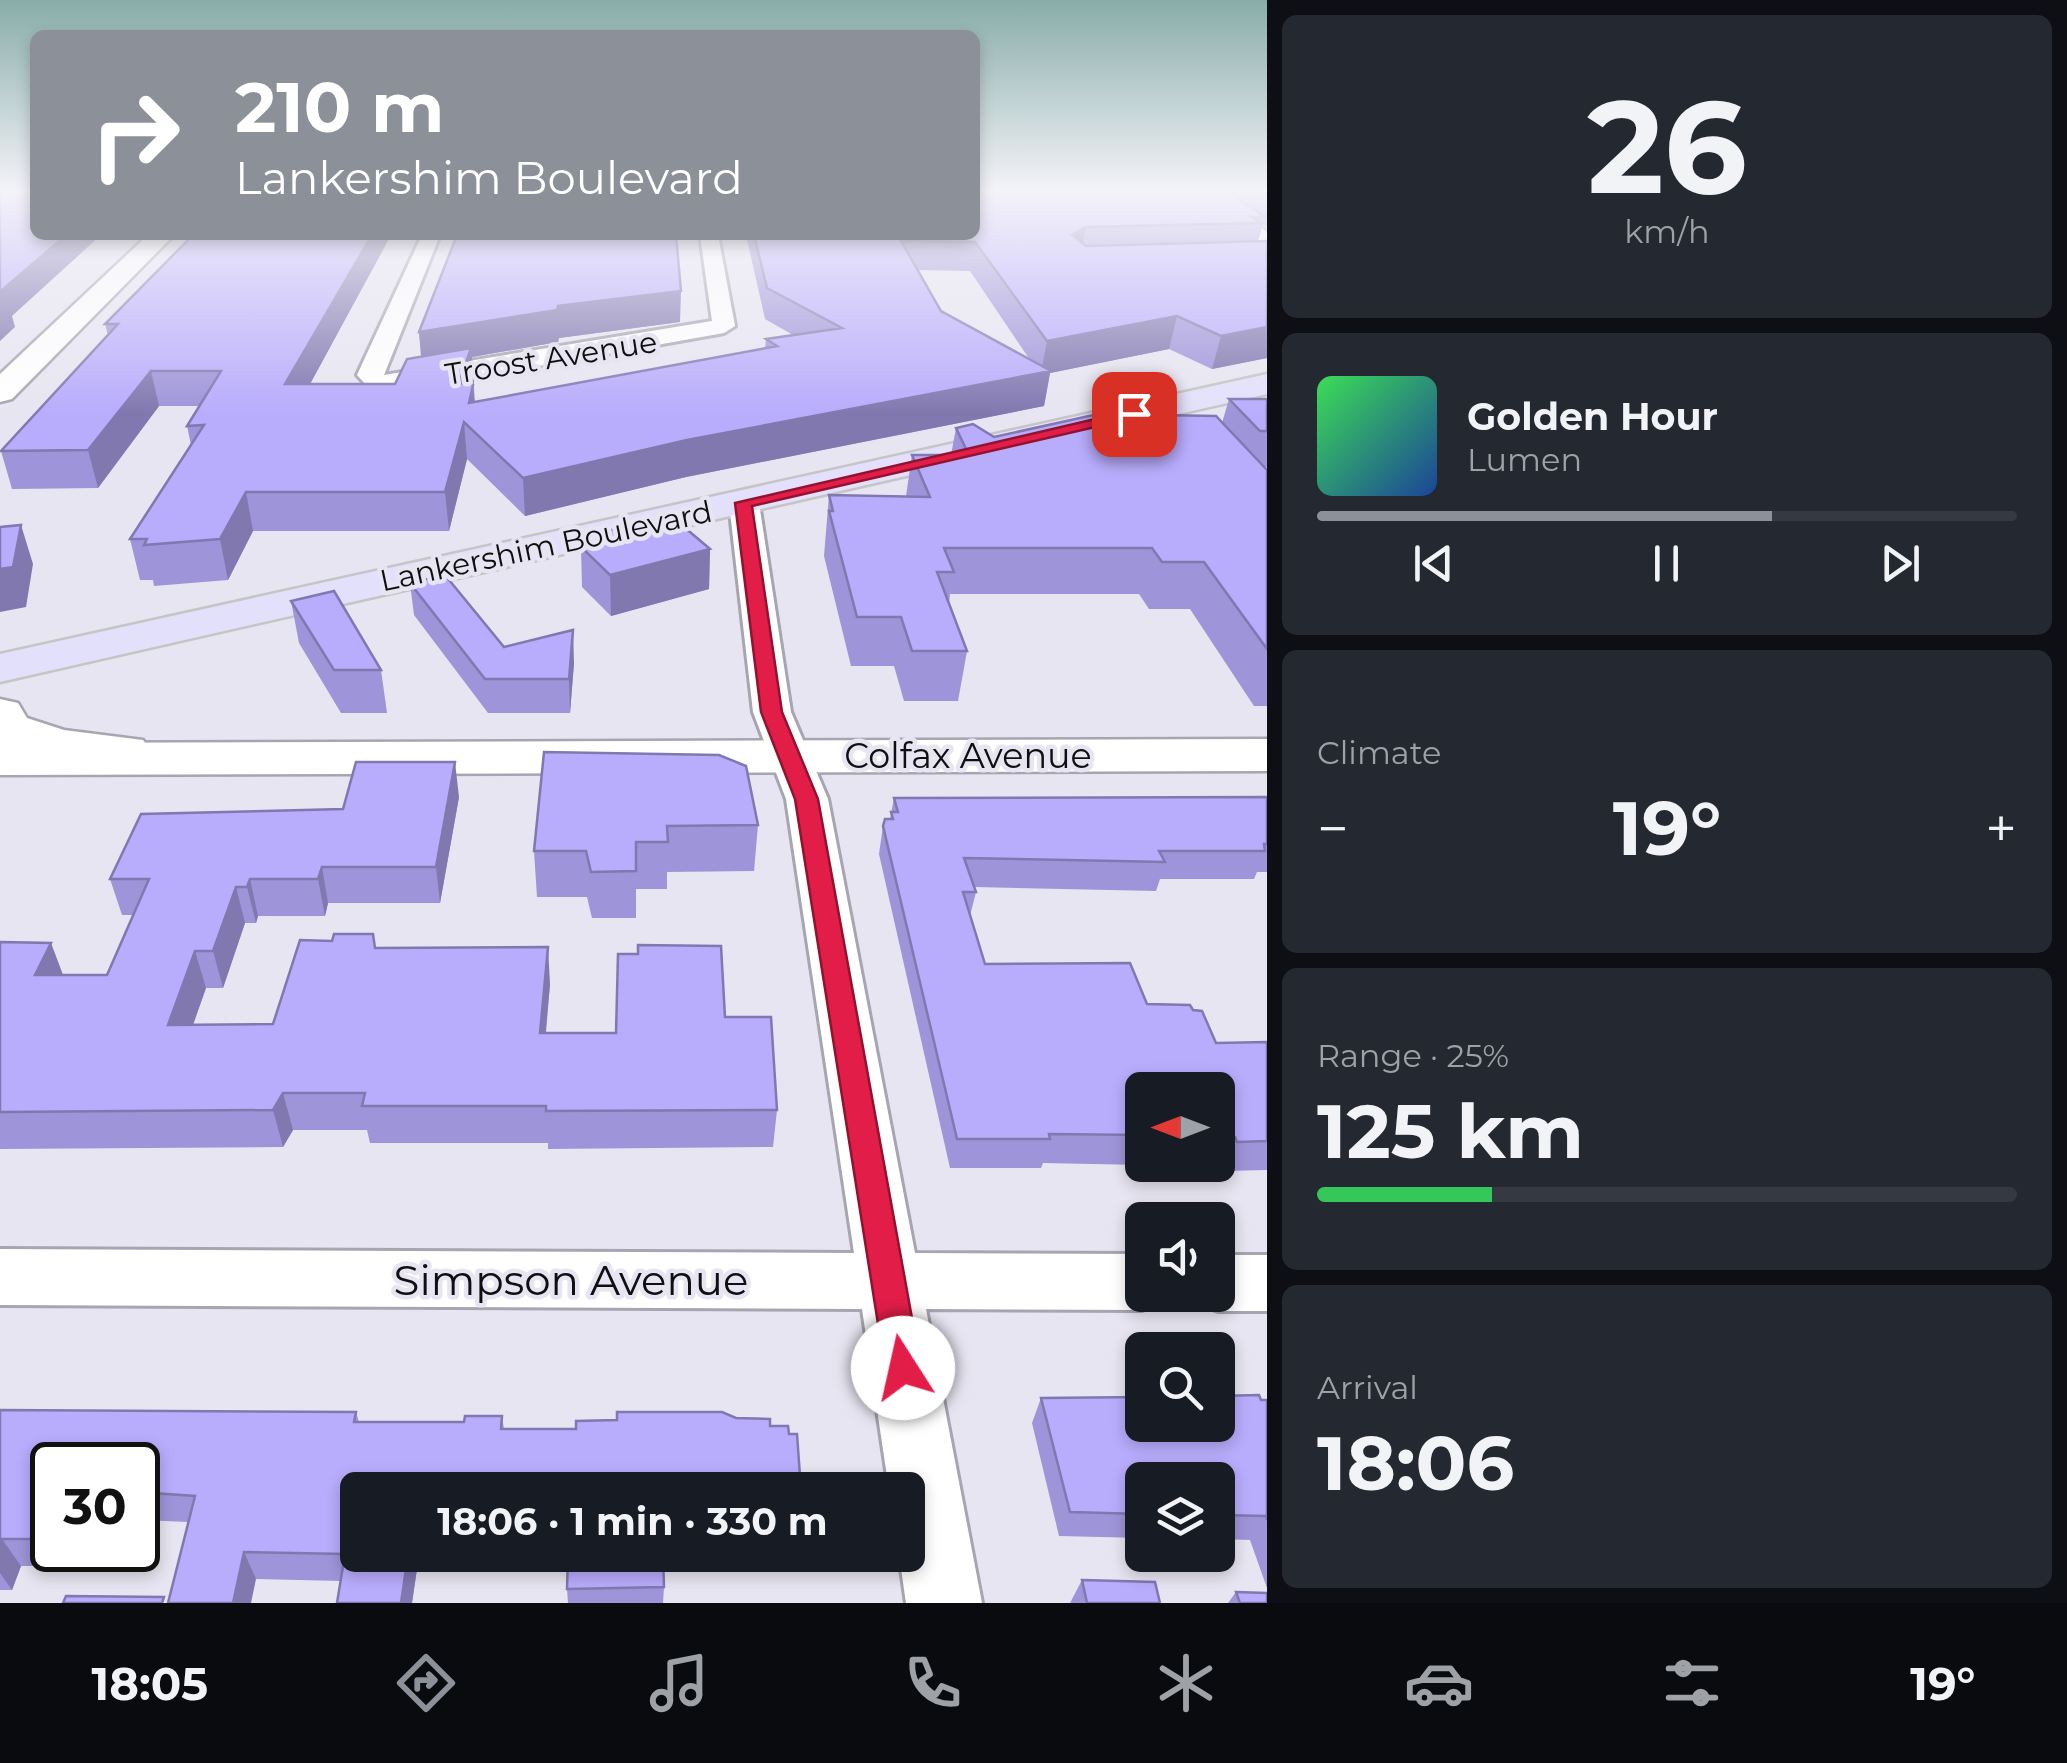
<!DOCTYPE html>
<meta charset="utf-8">
<style>
body{margin:0;font-family:Montserrat,sans-serif;background:#242831;color:#f1f3f6;height:100vh;display:flex;flex-direction:column;font-size:38px;white-space:nowrap}
*{box-sizing:border-box;margin:0}
p{font-size:32px;color:#9ea1a6}
.icon{flex:none;width:55px;height:55px;fill:none;stroke:currentColor;stroke-width:2;stroke-linecap:round;stroke-linejoin:round}
.map{position:relative;flex:1;overflow:hidden}
.panel{display:flex;flex-direction:column;gap:15px;padding:15px;background:#0d0f14;width:800px}
.panel>*{flex:none}
.banner{position:absolute;left:30px;top:30px;width:950px;height:210px;border-radius:15px;box-shadow:0 5px 15px #0003;background:#8c9099;color:#fff;overflow:hidden}
.needle{width:65px;rotate:270deg}
.fabs{position:absolute;left:1125px;top:1072px;display:grid;gap:20px}
.fabs a{display:grid;place-items:center;width:110px;height:110px;border-radius:15px;background:#171b24;box-shadow:0 5px 15px #0003;font-size:50px}
.speed{position:absolute;left:30px;top:1442px;display:flex;gap:20px;font-size:50px;font-weight:700;text-align:center}
.speed>*{display:grid;place-content:center;width:130px;height:130px;border-radius:50%;background:#171b24;box-shadow:0 5px 15px #0003;line-height:1}
.speed .limit{border:5px solid #111;border-radius:15px;background:#fff;color:#111}
.pin{position:absolute;display:grid;place-items:center;width:85px;height:85px;color:#fff;margin:-42px;border-radius:20px;box-shadow:0 5px 15px #0006}
.me{position:absolute;width:110px;margin:-55px;rotate:350deg;stroke-linejoin:round;filter:drop-shadow(0 0 8px #0008)}
.turn{display:flex;align-items:center;gap:35px;height:210px;padding:0 40px;font-size:45px}
.turn .icon{width:130px;height:130px;stroke-width:2.5}
.turn b{display:block;font-size:70px;line-height:85px}
.big{font-size:75px;font-weight:700;line-height:1.1}
.panel .widget{flex:1;display:flex;flex-direction:column;justify-content:center;gap:15px;min-width:0;padding:0 35px;border-radius:15px;background:#242831}
.panel .dial{align-items:center;gap:0}
.dial b{font-size:130px;line-height:1}
.song{display:flex;align-items:center;gap:30px}
.cover{width:120px;height:120px;border-radius:15px;background:linear-gradient(135deg,hsl(130 70% 55%),hsl(220 70% 35%))}
.played{height:10px;border-radius:5px;background:linear-gradient(90deg,#8c9099 65%,#363941 65%)}
.keys{display:flex;justify-content:space-around;direction:ltr}
.heat{display:flex;justify-content:space-between;align-items:center;font-size:55px;direction:ltr}
.charge{height:15px;border-radius:8px;background:linear-gradient(90deg,#34c759 25%,#363941 0)}
.trip{position:absolute;left:340px;top:1472px;width:585px;height:100px;border-radius:15px;background:#171b24;box-shadow:0 5px 15px #0003;font-weight:700;line-height:100px;text-align:center}
.tab-bar{display:flex;height:160px;justify-content:space-around;align-items:center;background:#090b0e;color:#9ea1a6}
.tab-bar .icon{width:70px;height:70px}
.tab-bar .selected{color:#8c9099}
.tab-bar b{font-size:45px;color:#f1f3f6}
main{display:flex;flex:1;min-height:0}
.map>svg:first-child{display:block}
</style>
<main>
<div class="map">
<svg width="1267" height="1603" viewBox="0 0 1267 1603">
<rect width="100%" height="100%" fill="#e7e5f1"/>
<g fill="none" stroke-linecap="round" stroke-linejoin="round">
<g stroke="#a6a5b0" stroke-width="6">
<path id="minor" d="M1187,189h19l61,43v15z
M422,235h18l-56,140 328,-54 -12,-86h18l17,91 -11,7 -325,58 -31,-4 -11,-12z
M744,494l15,9 32,209 37,87 87,454 227,1v41h25l-3,7 -22,8 -216,-1 56,294h-76l-7,-48h9v-65h-19l-27,-181 -862,-4v-56l854,4 -68,-454 -33,-87 -24,-209z
M1218,1255h49v56h-49l-22,-8 -4,-8h26z"/>
</g>
<g stroke="#a6a5b0" stroke-width="5">
<path id="tertiary" d="M0,699l18,4 9,15 37,12 79,10 8,11 -8,11c-46,12 -98,-4 -143,-19z"/>
</g>
<g stroke="#a6a5b0" stroke-width="5">
<path id="secondary" d="M148,235h26l-162,164 -12,3v-28z
M1267,739v32l-1267,4v-32z"/>
</g>
<g stroke="#c5c5c6" stroke-width="5">
<path id="primary" d="M1267,374v20l-1267,288v-28z"/>
</g>
<use href="#minor" fill="#fff" fill-rule="evenodd"/>
<use href="#tertiary" fill="#fff" fill-rule="evenodd"/>
<use href="#secondary" fill="#fff" fill-rule="evenodd"/>
<use href="#primary" fill="#e3e0fb" fill-rule="evenodd"/>
</g>
<path fill="#9e94d9" fill-rule="evenodd" d="M975,189h292v38l-4,-3 -5,17h9v117l-55,11 -43,-20 -119,24 -6,33 -358,71 -161,39 -58,-57 -18,72h-196l-25,49 -74,6 -1,-6h-13l-10,-41 61,-94 -4,-19 12,-20h-40l-61,82 -86,1 -11,-38 107,-116 -3,-11 88,-89h198l-81,149h85l26,-28 -2,-24 261,-10 -121,16 -1,4 -86,15 3,45 290,-54 1,-9 27,-4 -28,-16 -19,-84h229zM917,270l53,1 60,89 -89,-49z
M1229,399h38v68h-3l3,3v236h-13l-64,-97h-41l-10,-15h-189l-1,9 18,48 -9,50h-54l-10,-35h-43l-27,-110 5,-61 77,1 6,-41h39l5,-27 38,9 228,-14z
M598,533l112,16 -1,40 -98,27 -29,-29 -1,-40 17,-4z
M410,583l94,64 70,16 -4,50h-82l-74,-98z
M291,601l90,69 6,43h-46l-42,-70z
M746,766l12,59 -4,46 -87,1v17h-31v29h-44l-5,-21h-50l-3,-46z
M459,797l-19,106h-112l-3,13h-67l-2,7h-11l-22,65h-17l-13,36h80l103,-76 174,36 -4,49h70l109,-16 52,93 -4,37 -225,2v-6h-178l-3,-13h-74l-10,17 -283,2v-207l63,33h44l27,-60h-12l-12,-36 233,-70z
M1267,797v75h-10l-3,7h-94l-4,12 -182,-4 2,5 -6,24 15,48 162,40 46,6 23,33 51,-1v128l-43,1 -2,-5 -58,-1h54v-75h-76v75l-99,-2 -2,5h-91l-71,-314 4,-28 7,-7 4,-21z
M1041,1398l226,2v188l-17,-48 -32,-1v-59h-76v58l-83,-2 -27,-113z
M0,1410l356,2 3,10h105l38,-6 2,13h72l41,-9 105,-8 -364,78v65h61l-7,48 -71,-22 -85,-2 -68,-57 -46,-2 -4,15v-70h-86v85h45l-5,16h-71l-9,24h-12z
M724,1555h75v1z
M1082,1580l78,23h-90z
M664,1587l-1,16h-95l-1,-14z
M1236,1592l31,11h-39z"/>
<path fill="#8178b0" d="M1086,227l-6,28 -8,-20z
M66,235h35l-89,81 3,11 -15,14v-49z
M372,235h19l-100,184 -6,-35z
M681,291l-1,31 -121,16 -1,4 -86,15 2,25 -12,37 -40,-54 -3,-33 139,-26z
M1177,316l-8,33 -119,24 -6,33 -358,71 -161,39 -2,-38 164,-38 354,-67 6,-32z
M1267,327v31l-55,11 9,-33z
M151,371l8,35 -61,82 -10,-38z
M473,385l3,36 -7,-18z
M464,422l3,37 -18,72 -4,-39z
M246,492l7,39 -25,49 -8,-41z
M21,525l12,39 -7,43 -26,5v-43z
M710,549l-1,40 -98,27 -1,-41z
M573,630l1,33 -4,50 -1,-34z
M455,762l4,35 -19,106 -4,-36z
M322,867l6,36 -3,13 -7,-37z
M250,879l8,37 -2,7 -9,-36z
M236,887l9,36 -22,65 -10,-37z
M51,943l14,37 -30,-5z
M548,947l2,37 -8,86 -2,-37z
M195,951l11,37 -26,74 -12,-37z
M283,1093l10,37 -10,17 -10,-37z
M138,1511l4,9 -4,15z
M2,1539l19,27 -9,24 -12,-17v-28z
M83,1550h14l-5,16z
M244,1552l12,27 -5,24h-18z
M408,1555h11l-7,48h-11z"/>
<path fill="#b8acfc" stroke="#8178b0" stroke-width="2.5" d="M0,189h35v46h31l-66,57z
M975,189h249l41,28h-13l9,6 -175,4 -14,8 14,11 181,-5v86l-46,9 -44,-20 -130,25 -72,-99 -74,-1 40,70 110,60 -364,69 -164,38 -59,-56 -19,70h-199l-26,47 -76,6 3,-6h-17l74,-114 -17,1 34,-55h-70l-63,79 -87,1 117,-127h-13l88,-89h179l-87,149h110l12,-25 64,-11 -12,35 14,2 -4,18 308,-57 -11,-7 76,-11 -75,-40 -13,-53h221z
M1257,189h10v7z
M457,235h219l5,56 -123,15 -1,4 -138,22z
M1229,399h38v32h-7z
M1098,414l118,2 51,54v179l-63,-87h-42l-10,-14h-208l10,24h-17l30,79h-55l-11,-34h-44l-28,-106h4l-4,-16 101,2 -18,-42h57l-13,-27 17,-4 21,13z
M652,521h25l33,28 -100,26 -29,-28 20,-5 -3,-2 6,-2 -6,-5z
M21,525l-8,42 -13,2v-42z
M445,575l59,72 69,-17 -4,49h-84l-75,-96z
M334,591l47,79h-47l-43,-69z
M544,752l175,3 27,11 12,59 -91,1 1,16h-32v29l-45,1 -5,-21h-52z
M356,762h99l-19,105h-114l-4,12h-68l-3,8h-11l-23,64h-18l-27,74 105,-1 27,-84 32,1 2,-7h39l2,14 173,-1 -8,86h76l2,-79h20v-9l83,1 4,71h46l6,93 -231,1v-5h-184l3,-13h-82l-10,17 -273,2v-170l51,1 -16,32h72l42,-96h-39l31,-65 202,-5z
M1267,797v47h-3l1,7h-106l6,11 -201,-4 12,34h-13l22,72 145,-1 17,41 43,1 3,5 9,1 14,32 51,-1v99l-30,1 -2,-5 -17,-1v-46h-76v45l-93,-1 1,5h-93l-74,-313 2,-7h8l-2,-7h7l-4,-14z
M1259,1395l2,5h6v120l-1,-4 -48,-1v-35h-76v34l-72,-2 -29,-114 101,-1v28h76v-29z
M0,1410l356,2 -2,10h110l1,-6h37l-1,13h75v-8l41,-1v-8h105l14,6 34,1v7h18l1,8h8l4,56h-443v65h50l-7,48h-64l8,-49 -101,-2 -11,51h-65l27,-107 -57,-4v-27h-86v74h-50l-2,6z
M568,1555h95l1,32 -97,2z
M1082,1580l73,2 5,21h-73z
M1236,1592l31,1v10h-27z
M66,1596l98,1 -2,6h-99z"/>
<linearGradient id="sky" x2="0" y2="1"><stop stop-color="#88ada8"/><stop offset="0.46" stop-color="#f4f3f9"/><stop offset="1" stop-color="#f4f3f9" stop-opacity="0"/></linearGradient>
<rect width="1267" height="414" fill="url(#sky)"/>
<path fill="#e11d48" stroke="#92132f" stroke-width="2.5" d="M1134,410l5,7 -387,89 30,206 36,87 103,569 -6,11 -12,5 -12,-5 -6,-11 -90,-569 -34,-87 -26,-209z"/>
<g text-anchor="middle" dominant-baseline="central" stroke-width="9" stroke-linejoin="round" paint-order="stroke">
<g font-size="30" fill="#0f0f12" stroke="#e7e5f1">
<text transform="translate(551 358) rotate(-9)">Troost Avenue</text>
<text transform="translate(546 546) rotate(-12)">Lankershim Boulevard</text>
</g>
<g font-size="35" fill="#0f0f12" stroke="#e7e5f1">
<text x="968" y="755">Colfax Avenue</text>
</g>
<g font-size="42" fill="#0f0f12" stroke="#e7e5f1">
<text x="571" y="1280">Simpson Avenue</text>
</g>
</g>
</svg>
<div class="fabs">
<a><svg class="needle" viewBox="-14 -14 28 28"><path d="M0-13l5 13h-10z" fill="#e53935"/><path d="M0 13l5-13h-10z" fill="#9ea1a6"/></svg></a>
<a><svg class="icon" aria-label="sound" viewBox="0 0 24 24"><path d="M4 9h4l5-4v14l-5-4H4zM17 9q2 3 0 6"/></svg></a>
<a><svg class="icon" aria-label="search" viewBox="0 0 24 24"><circle cx="10" cy="10" r="6"/><path d="M15 15l6 6"/></svg></a>
<a><svg class="icon" aria-label="layers" viewBox="0 0 24 24"><path d="M12 4l9 5-9 5-9-5zM3 14l9 5 9-5"/></svg></a>
</div>
<div class="speed"><div class="limit">30</div></div>
<div class="pin" style="left:1134px;top:414px;background:#d93025"><svg class="icon" aria-label="arrive" viewBox="0 0 24 24"><path d="M6 21V4h12l-3 4 3 4H6"/></svg></div>
<svg class="me" style="left:903px;top:1368px" viewBox="-20 -20 40 40"><circle r="19" fill="#fff"/><path d="M0-13L10 11 0 6-10 11z" fill="#e11d48"/></svg>
<div class="trip">18:06 · 1 min · 330 m</div>
<div class="banner">
<div class="turn"><svg class="icon" aria-label="right" viewBox="0 0 24 24"><path d="M7 20v-9h11M14 6l5 5-5 5"/></svg><div><b>210 m</b>Lankershim Boulevard</div></div>
</div>
</div>
<section class="panel">
<div class="widget dial"><b>26</b><p>km/h</p></div>
<div class="widget">
<div class="song"><i class="cover"></i><div><b>Golden Hour</b><p>Lumen</p></div></div>
<div class="played"></div>
<div class="keys"><svg class="icon" aria-label="previous" viewBox="0 0 24 24"><path d="M18 5L8 12l10 7zM5 5v14"/></svg><svg class="icon" aria-label="pause" viewBox="0 0 24 24"><path d="M8 5v14M16 5v14"/></svg><svg class="icon" aria-label="next" viewBox="0 0 24 24"><path d="M6 5l10 7-10 7zM19 5v14"/></svg></div>
</div>
<div class="widget"><p>Climate</p>
<div class="heat"><a>−</a><b class="big">19°</b><a>+</a></div>
</div>
<div class="widget"><p>Range · 25%</p><b class="big">125 km</b><div class="charge"></div></div>
<div class="widget"><p>Arrival</p><b class="big">18:06</b></div>
</section>
</main>
<nav class="tab-bar">
<b>18:05</b>
<svg class="icon selected" aria-label="directions" viewBox="0 0 24 24"><path d="M12 3l9 9-9 9-9-9zM9 14v-3h6M13 9l2 2-2 2"/></svg>
<svg class="icon" aria-label="music" viewBox="0 0 24 24"><path d="M9 18V5l10-2v13"/><circle cx="6" cy="18" r="3"/><circle cx="16" cy="16" r="3"/></svg>
<svg class="icon" aria-label="phone" viewBox="0 0 24 24"><path d="M5 4h4l2 5-3 2q2 4 5 5l2-3 5 2v4C11 20 4 13 5 4z"/></svg>
<svg class="icon" aria-label="climate" viewBox="0 0 24 24"><path d="M12 3v18M4 7l16 10M4 17L20 7"/></svg>
<svg class="icon" aria-label="car" viewBox="0 0 24 24"><path d="M5 17H2v-5l4-1 3-4h7l3 4 3 1v5h-3M9 17h6M6 11h13"/><circle cx="7" cy="17" r="2"/><circle cx="17" cy="17" r="2"/></svg>
<svg class="icon" aria-label="filters" viewBox="0 0 24 24"><path d="M4 7h16M4 17h16"/><circle cx="9" cy="7" r="2"/><circle cx="15" cy="17" r="2"/></svg>
<b>19°</b>
</nav>
